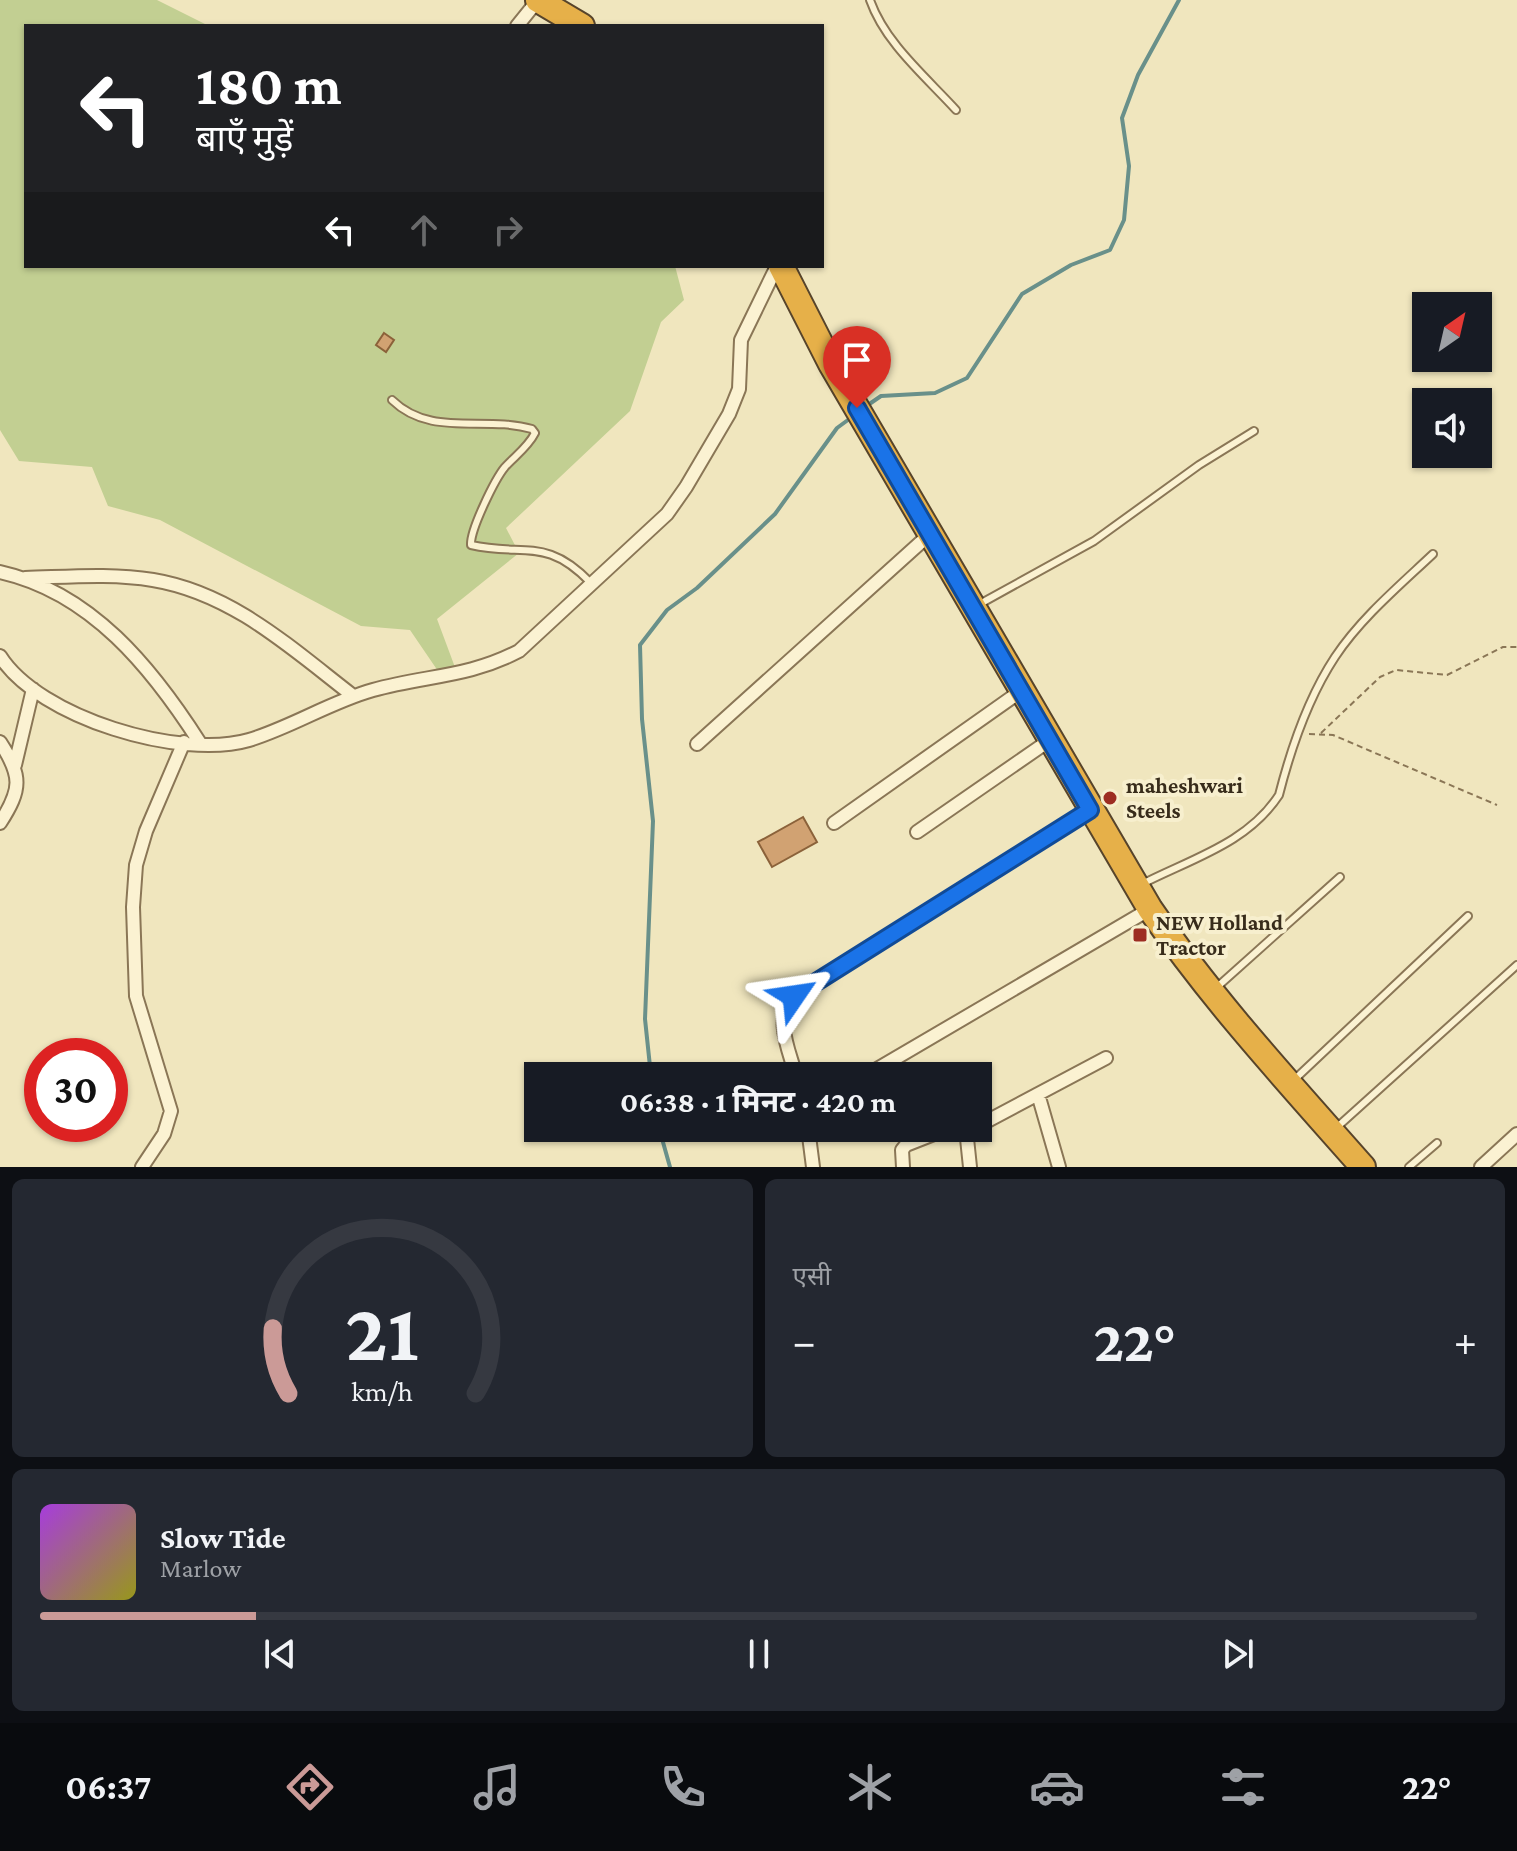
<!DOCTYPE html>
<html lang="hi">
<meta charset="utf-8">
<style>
body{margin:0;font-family:"Crimson Pro","Noto Sans Devanagari",serif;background:#242831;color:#f1f3f6;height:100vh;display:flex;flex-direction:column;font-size:30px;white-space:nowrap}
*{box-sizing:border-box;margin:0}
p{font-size:26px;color:#9ea1a6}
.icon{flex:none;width:44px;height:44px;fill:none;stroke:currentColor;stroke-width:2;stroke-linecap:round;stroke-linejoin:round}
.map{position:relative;height:1167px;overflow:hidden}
.panel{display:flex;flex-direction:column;gap:12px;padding:12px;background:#0d0f14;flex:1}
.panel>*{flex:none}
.banner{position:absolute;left:24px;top:24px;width:800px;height:244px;border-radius:0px;box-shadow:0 2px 6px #0004;background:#202124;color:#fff;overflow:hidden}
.needle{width:52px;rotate:34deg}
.buttons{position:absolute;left:1412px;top:292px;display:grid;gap:16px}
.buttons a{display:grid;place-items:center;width:80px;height:80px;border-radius:0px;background:#171b24;box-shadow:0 2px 6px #0004;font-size:40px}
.speed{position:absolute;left:24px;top:1038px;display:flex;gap:16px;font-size:40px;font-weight:700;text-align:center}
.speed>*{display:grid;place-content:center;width:104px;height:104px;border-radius:50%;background:#171b24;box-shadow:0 2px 6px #0004;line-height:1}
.speed .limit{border:12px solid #d22;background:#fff;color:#111}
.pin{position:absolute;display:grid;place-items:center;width:68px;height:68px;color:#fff;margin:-82px -34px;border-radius:50% 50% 50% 0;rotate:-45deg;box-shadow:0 0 8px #0007}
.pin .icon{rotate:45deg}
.me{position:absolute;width:88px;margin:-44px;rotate:58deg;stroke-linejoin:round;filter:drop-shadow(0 0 6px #0008)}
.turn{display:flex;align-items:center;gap:28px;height:168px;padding:0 40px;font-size:36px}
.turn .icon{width:104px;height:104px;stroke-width:2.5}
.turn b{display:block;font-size:56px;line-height:68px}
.lanes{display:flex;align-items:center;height:76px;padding:0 40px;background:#0003;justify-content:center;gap:40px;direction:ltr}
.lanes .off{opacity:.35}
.big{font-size:60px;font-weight:700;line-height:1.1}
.panel .card{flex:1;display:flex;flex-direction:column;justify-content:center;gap:12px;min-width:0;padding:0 28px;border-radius:12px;background:#242831}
.panel .dial{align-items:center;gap:0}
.dial svg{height:208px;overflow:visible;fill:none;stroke:#363941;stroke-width:7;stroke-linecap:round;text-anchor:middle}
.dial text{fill:#f1f3f6;stroke:none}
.song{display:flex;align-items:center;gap:24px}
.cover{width:96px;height:96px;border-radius:12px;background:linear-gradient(135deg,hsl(280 70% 55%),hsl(60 70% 35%))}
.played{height:8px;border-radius:4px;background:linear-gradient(90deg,#cb9a97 15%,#363941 15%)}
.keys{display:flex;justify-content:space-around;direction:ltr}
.heat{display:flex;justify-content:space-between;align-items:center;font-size:44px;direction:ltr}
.panel .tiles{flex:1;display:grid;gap:12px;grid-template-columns:1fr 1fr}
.card:last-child{grid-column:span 2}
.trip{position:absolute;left:524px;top:1062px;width:468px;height:80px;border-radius:0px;background:#171b24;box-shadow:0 2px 6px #0004;font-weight:700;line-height:80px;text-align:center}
.tab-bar{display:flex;height:128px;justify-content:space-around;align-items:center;background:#090b0e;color:#9ea1a6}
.tab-bar .icon{width:56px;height:56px}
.tab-bar .selected{color:#cb9a97}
.tab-bar b{font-size:36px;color:#f1f3f6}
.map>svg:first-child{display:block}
</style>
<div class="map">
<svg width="1517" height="1167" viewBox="0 0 1517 1167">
<rect width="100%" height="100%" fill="#f0e6be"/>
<path fill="#c2cf92" d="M0,0h157l52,26h-183v240h649l9,34 -23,22 -31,89 -124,117 13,25 -82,66 19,51 -16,4 -30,-44 -49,-4 -201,-106 -52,-14 -16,-39 -73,-6 -19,-31z"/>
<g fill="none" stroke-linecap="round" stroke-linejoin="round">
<path stroke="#69908a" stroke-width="4" d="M865,407l16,-11 54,-3 32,-15 55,-84 49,-29 39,-15 14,-30 5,-54 -7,-48 16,-43 41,-75
M651,1076l-6,-57 8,-198 -11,-102 -2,-74 27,-35 30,-22 78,-74 62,-86 15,-11
M659,1128l11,39"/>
</g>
<path fill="#d1a272" stroke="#8b623a" stroke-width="2" d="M384,333l10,7 -8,12 -10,-7z
M803,817l14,25 -45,25 -14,-25z"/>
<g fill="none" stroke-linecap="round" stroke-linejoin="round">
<g stroke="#8a7656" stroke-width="10">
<path id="lane" d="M870,0c15,43 56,77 86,110
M392,400c39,38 92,15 140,29l3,4c-7,14 -20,23 -30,34 -10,12 -35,63 -34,78 53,12 75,-9 120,38
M978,605l116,-64 105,-76 55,-34
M1140,885c50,-26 107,-41 139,-90 12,-47 29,-97 56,-138 26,-39 64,-71 98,-103
M1216,988l124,-111
M1295,1079l173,-163
M1335,1129l182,-164
M1409,1167l28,-24"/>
</g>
<g stroke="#8a7656" stroke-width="16">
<path id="street" d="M517,26l21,-26
M0,572c91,20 152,96 200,171
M25,578c42,-1 87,-5 128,2 79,13 138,68 199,115
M0,656c39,62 181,104 249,84 43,-13 81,-38 124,-50 53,-15 94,-12 146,-39l148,-137 19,-27 43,-73 10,-25 2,-49 36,-74
M0,742c22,34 22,47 0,81
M697,744l233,-210
M15,765l18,-76
M834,823l187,-132
M917,832l133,-92
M867,1075l283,-166
M796,1076c-7,-27 -23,-57 -2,-80l296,-186
M1038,1094l21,73
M978,1126l128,-68
M808,1128l5,39
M966,1129l4,38
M142,1167l22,-33 7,-23 -35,-115 -3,-89 3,-42 10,-34 38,-89
M903,1167l-1,-17 4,-5 33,-13 31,-4
M1481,1167l36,-33"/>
</g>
<g stroke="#57442b" stroke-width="28">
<path id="highway" d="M538,0l44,26
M781,266l50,98 319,545c64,93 139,174 213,258"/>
</g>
<path stroke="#8a7656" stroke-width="2" stroke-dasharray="6 4" stroke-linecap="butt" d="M1321,733l59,-56 16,-7 51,5 56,-28h14
M1309,734l24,1 164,70"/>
<use href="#lane" stroke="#fbf2d2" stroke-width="6"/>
<use href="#street" stroke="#fbf2d2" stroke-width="12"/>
<use href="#highway" stroke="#e6b049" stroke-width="24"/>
</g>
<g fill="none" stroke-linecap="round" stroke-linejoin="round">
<g stroke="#114b97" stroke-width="20">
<path id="route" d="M794,996l296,-186 -233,-402"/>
</g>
<use href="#route" stroke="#1a73e8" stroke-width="14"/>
</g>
<g fill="#9d2d22" stroke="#f7efce" stroke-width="3">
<circle cx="1110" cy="798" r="8"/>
<rect x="1132" y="927" width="16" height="16" rx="4"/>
</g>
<g text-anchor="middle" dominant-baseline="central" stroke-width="8" stroke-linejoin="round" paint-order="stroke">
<g font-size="22" font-weight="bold" fill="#382c1b" stroke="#f7efce" text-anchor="start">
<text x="1126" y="785">maheshwari<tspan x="1126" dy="25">Steels</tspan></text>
<text x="1156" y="922">NEW Holland<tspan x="1156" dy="25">Tractor</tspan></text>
</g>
</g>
</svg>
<div class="buttons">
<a><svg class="needle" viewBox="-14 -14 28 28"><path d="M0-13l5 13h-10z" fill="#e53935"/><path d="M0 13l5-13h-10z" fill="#9ea1a6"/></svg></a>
<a><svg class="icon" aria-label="sound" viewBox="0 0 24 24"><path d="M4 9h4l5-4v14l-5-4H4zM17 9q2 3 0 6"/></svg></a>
</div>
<div class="speed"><div class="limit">30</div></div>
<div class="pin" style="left:857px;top:408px;background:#d93025"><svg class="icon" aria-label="arrive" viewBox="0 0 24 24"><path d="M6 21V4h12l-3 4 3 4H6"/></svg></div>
<svg class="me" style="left:794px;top:996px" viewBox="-20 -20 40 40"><path d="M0-17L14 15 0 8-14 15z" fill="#1a73e8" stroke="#fff" stroke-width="4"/></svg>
<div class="trip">06:38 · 1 मिनट · 420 m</div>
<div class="banner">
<div class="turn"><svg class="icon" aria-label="left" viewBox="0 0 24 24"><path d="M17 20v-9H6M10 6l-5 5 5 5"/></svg><div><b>180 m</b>बाएँ मुड़ें</div></div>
<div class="lanes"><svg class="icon" aria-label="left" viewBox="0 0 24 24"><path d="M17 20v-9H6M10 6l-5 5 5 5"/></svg><svg class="icon off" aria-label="ahead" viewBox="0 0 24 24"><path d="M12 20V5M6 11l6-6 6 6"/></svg><svg class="icon off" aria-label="right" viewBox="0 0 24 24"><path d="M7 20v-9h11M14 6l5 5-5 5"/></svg></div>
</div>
</div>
<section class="panel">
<div class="tiles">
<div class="card dial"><svg viewBox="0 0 100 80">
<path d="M14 69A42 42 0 1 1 86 69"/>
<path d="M14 69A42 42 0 0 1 8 44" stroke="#cb9a97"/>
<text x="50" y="56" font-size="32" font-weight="700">21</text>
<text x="50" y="72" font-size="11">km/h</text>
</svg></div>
<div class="card"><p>एसी</p>
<div class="heat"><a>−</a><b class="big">22°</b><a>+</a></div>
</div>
<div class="card">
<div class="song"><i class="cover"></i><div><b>Slow Tide</b><p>Marlow</p></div></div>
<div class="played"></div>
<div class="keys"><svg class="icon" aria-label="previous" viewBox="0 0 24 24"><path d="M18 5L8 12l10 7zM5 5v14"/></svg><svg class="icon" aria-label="pause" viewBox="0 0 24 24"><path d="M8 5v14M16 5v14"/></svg><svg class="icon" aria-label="next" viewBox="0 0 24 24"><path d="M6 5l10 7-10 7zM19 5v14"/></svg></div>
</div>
</div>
</section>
<nav class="tab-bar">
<b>06:37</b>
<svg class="icon selected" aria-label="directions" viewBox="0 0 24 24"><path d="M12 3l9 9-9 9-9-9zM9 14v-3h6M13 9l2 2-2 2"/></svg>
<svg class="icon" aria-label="music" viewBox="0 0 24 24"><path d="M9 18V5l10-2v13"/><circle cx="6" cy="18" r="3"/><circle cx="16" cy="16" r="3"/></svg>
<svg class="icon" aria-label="phone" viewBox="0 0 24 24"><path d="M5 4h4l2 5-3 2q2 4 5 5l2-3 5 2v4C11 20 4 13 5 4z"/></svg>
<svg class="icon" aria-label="climate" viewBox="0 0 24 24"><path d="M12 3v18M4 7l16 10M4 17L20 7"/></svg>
<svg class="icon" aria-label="car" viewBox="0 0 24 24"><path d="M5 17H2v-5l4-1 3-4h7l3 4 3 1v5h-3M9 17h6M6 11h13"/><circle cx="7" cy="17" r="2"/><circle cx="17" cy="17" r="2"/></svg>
<svg class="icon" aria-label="filters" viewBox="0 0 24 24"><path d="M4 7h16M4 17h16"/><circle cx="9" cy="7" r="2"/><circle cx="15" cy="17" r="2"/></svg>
<b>22°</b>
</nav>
